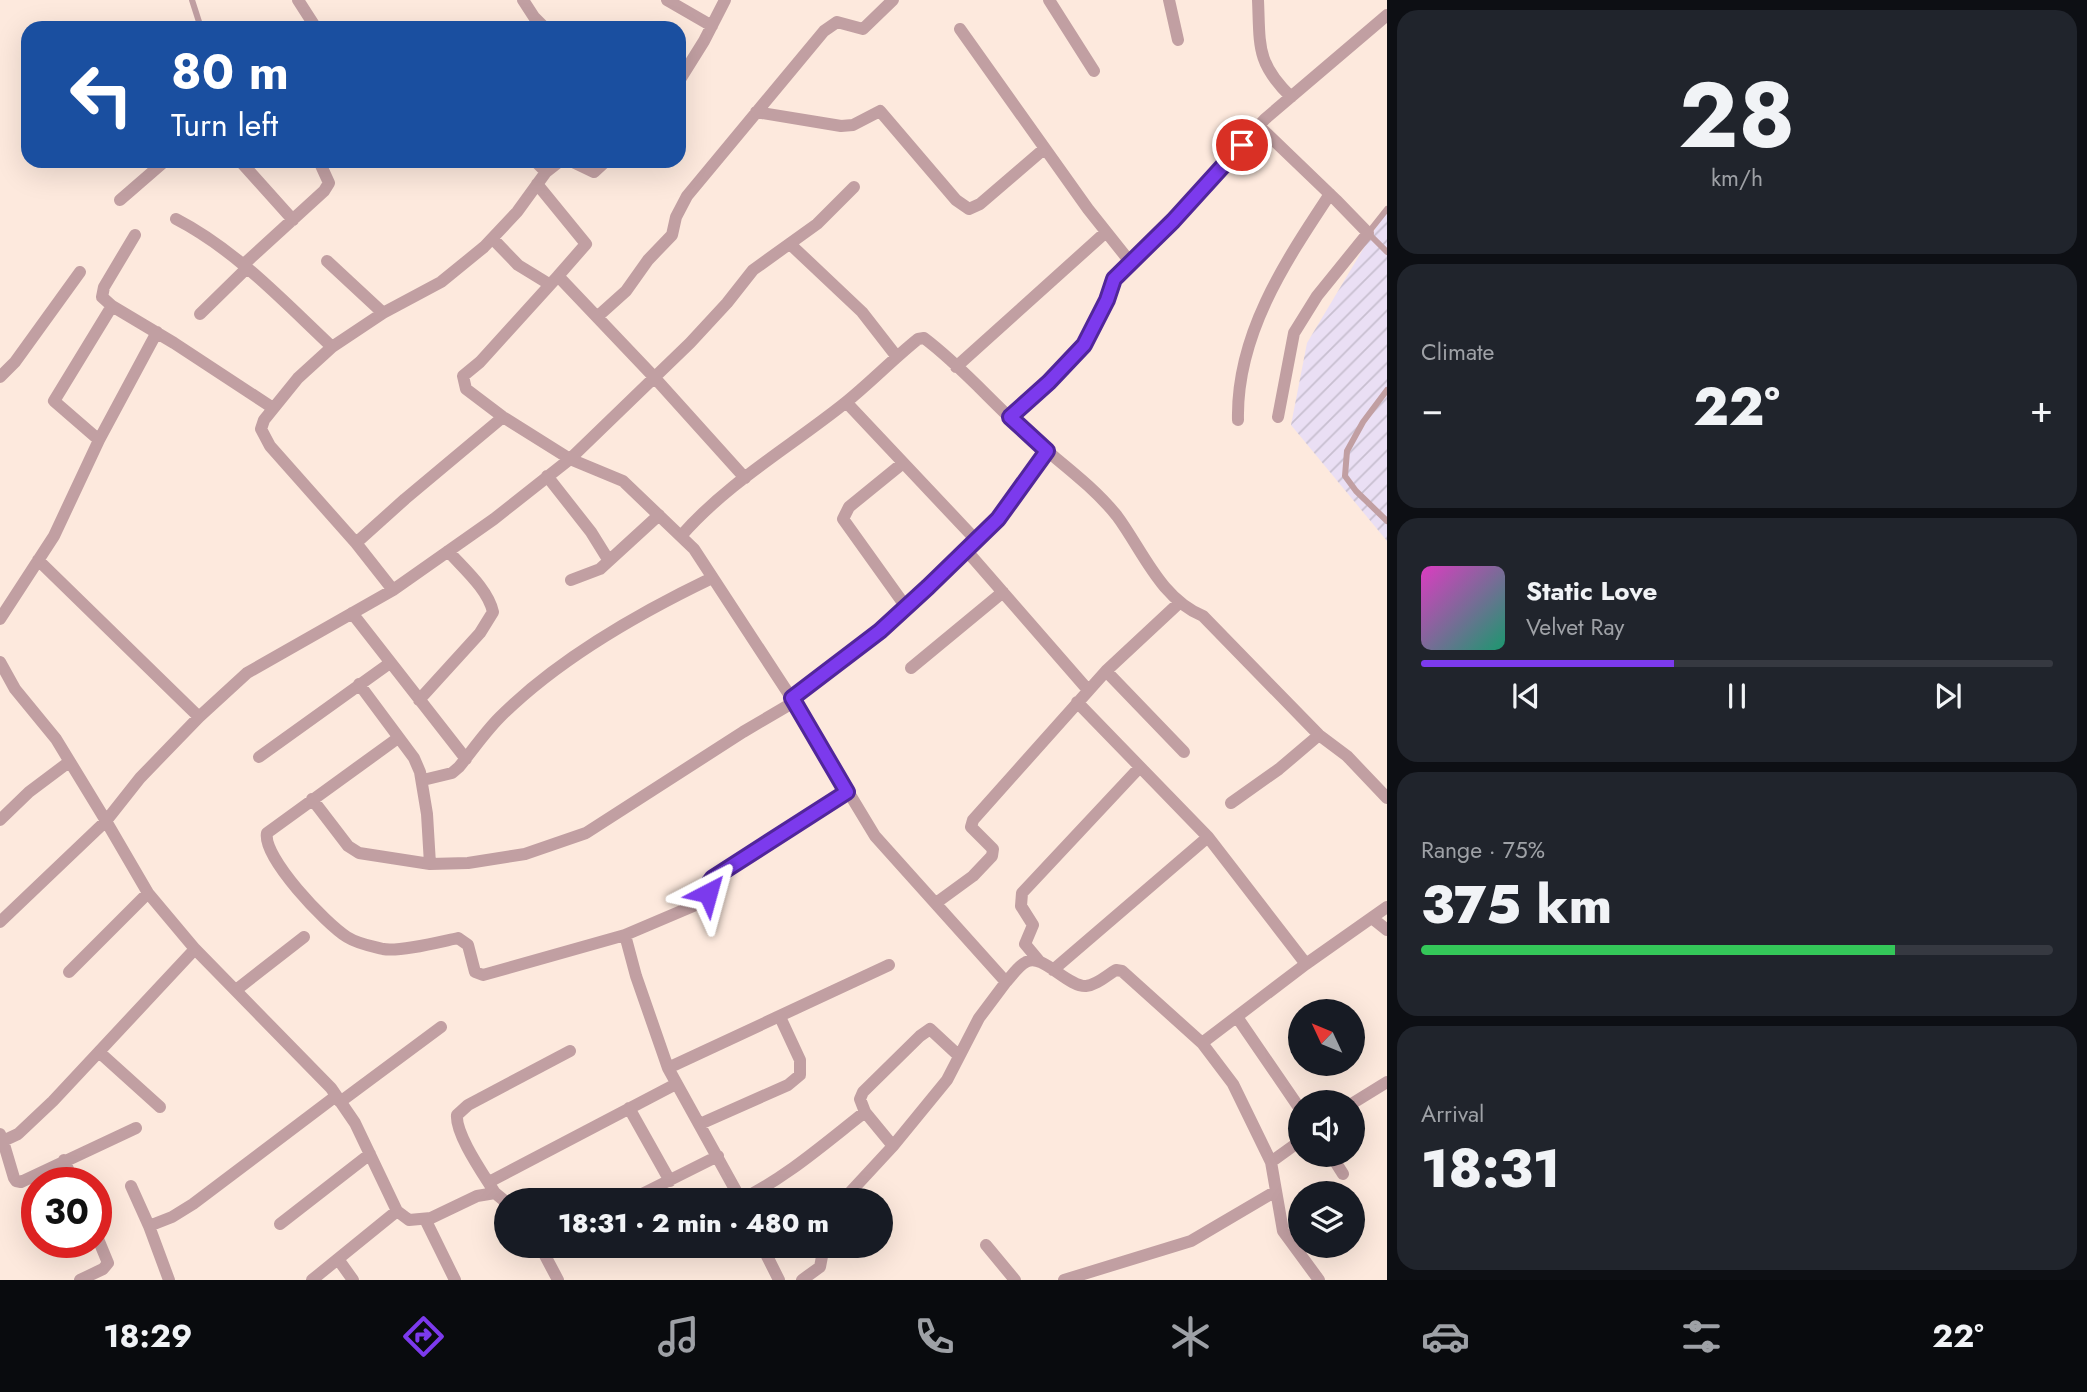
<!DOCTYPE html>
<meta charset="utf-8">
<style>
body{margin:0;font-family:Jost,sans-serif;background:#20242c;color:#f1f3f6;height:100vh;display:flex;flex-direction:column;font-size:26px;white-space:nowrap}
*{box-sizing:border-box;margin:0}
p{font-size:23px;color:#9ea1a6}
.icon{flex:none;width:38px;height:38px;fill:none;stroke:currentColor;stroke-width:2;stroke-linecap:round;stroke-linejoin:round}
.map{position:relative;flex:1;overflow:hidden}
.details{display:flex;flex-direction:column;gap:10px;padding:10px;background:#0d0f14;width:700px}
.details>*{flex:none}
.top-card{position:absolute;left:21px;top:21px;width:665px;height:147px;border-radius:21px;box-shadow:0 7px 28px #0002;background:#1a4fa0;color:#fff;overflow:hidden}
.needle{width:46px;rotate:314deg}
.controls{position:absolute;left:1288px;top:999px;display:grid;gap:14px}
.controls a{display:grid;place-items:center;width:77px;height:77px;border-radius:50%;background:#171b24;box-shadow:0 7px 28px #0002;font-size:35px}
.speed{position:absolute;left:21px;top:1167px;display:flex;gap:14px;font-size:35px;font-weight:700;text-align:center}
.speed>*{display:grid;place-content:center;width:91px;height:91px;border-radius:50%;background:#171b24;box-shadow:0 7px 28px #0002;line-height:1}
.speed .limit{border:10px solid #d22;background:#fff;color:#111}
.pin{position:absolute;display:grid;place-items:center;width:60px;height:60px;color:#fff;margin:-30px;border:4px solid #fff;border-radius:50%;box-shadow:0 2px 7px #0007}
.me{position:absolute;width:77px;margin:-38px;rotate:39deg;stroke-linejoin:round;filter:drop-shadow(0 0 5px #0008)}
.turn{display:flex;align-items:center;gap:24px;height:147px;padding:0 35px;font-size:32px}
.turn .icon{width:91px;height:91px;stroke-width:2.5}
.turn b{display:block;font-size:49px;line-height:60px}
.big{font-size:52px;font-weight:800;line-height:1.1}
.details .widget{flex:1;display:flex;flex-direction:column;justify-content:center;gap:10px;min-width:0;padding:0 24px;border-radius:21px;background:#20242c}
.details .dial{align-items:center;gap:0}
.dial b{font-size:91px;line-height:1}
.song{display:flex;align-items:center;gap:21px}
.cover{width:84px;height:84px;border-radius:10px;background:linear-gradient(135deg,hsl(310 70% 55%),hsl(160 70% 35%))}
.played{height:7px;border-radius:4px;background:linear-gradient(90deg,#7c3aed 40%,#363941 40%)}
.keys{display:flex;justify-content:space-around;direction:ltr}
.heat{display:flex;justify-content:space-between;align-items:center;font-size:38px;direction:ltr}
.charge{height:10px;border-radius:5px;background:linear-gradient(90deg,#34c759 75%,#363941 0)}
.trip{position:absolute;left:494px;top:1188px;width:399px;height:70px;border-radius:35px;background:#171b24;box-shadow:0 7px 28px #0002;font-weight:800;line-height:70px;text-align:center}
.menu{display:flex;height:112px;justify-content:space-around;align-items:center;background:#090b0e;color:#9ea1a6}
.menu .icon{width:49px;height:49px}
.menu .current{color:#7c3aed}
.menu b{font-size:32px;color:#f1f3f6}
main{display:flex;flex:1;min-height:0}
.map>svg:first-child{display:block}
</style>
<main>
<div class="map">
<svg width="1387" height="1280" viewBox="0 0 1387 1280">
<defs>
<pattern id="industrial-furrows" width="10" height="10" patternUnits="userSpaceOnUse" patternTransform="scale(1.75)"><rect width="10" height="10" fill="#eadff4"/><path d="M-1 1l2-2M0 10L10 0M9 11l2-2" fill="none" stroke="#c8bfd0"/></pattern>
</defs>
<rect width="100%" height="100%" fill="#fde9dd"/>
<path fill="url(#industrial-furrows)" d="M1387,209v332l-96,-116 16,-82z"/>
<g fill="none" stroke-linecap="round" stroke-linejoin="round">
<path stroke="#c19fa2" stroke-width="6" d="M192,0l9,28
M1387,209l-19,24 19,19
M1387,390l-24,32 -16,29 -2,25 11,15 31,30"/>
<path stroke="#c19fa2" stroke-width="12" d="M298,0l18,28
M523,0l11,17 11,11
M667,0l45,26
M1049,0l45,71
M1169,0l9,40
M1258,0c2,46 -2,63 33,97
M459,28h1
M960,29l128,180 43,54
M679,81l25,-40 21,-41
M756,112l85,14 12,-1 27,-14 76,89 13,9 11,-5 64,-55
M1259,126l77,74 32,33 -51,63 -23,37 -16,84
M240,161l53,59
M535,161l11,11
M571,161l23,11 12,-11
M537,184l49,60 -28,32
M120,200l45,-39
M176,219c60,31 107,82 156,128
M135,235l-31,52 -2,10 10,9 62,37 99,65
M493,239l25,26 31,19
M790,244l72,68 35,45
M327,261l56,52
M243,265l81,-74 5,-8 -10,-22
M200,314l47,-46
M597,317l29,-26 22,-31 24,-25 4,-18 11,-21 137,-165 13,-9 26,7 30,-29
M956,367l150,-135
M0,377l15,-15 65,-90
M846,402l130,138
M1010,417l39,-36 35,-36 23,-45 7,-21 59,-58 92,-102 122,-104
M1238,420c-2,-85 47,-158 92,-226
M99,440l-45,-39 58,-95
M903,463l-54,44 -6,12 63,88
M547,476l44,56 18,29
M745,478l-91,-101 -96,-101 -78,86 -17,14 3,13 37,28 67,42 120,-116 37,-40 26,-33 64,-46 37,-37
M681,536c46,-53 109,-89 164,-133 25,-20 48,-44 73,-64l6,-1c36,27 66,62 98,91 31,29 69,54 95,87 26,35 43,82 86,100l116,119 28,21 40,42
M356,543l49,-44 98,-82
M966,550l122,140
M38,560l161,157
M571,580l29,-11 59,-54
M393,590l-37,-47 -86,-97 -9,-17 3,-9 34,-42 34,-31 51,-34 58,-31 43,-35 33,-35 29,-40 14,-11
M352,613l114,146
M0,619l54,-83 45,-96 58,-108
M0,662l15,27 41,50 50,82 34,-43 59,-61 48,-44 146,-83 101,-71 76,-60 53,22 71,68 100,153 81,134 131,146 -27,36 -32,62 -54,66 -50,54
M911,668l92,-76
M1106,671l73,-68
M359,684l55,74 6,14 7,42 3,50
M792,698l88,-67 48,-44 70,-68 49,-68
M419,700l61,-67 13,-21c-5,-23 -30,-44 -45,-61
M1077,702l131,135 98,127 -104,79
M398,738l-131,95c-5,24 59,91 80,104 11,7 24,9 36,12 17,3 56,-7 75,-11l10,7 7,27 8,3 142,-40
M259,757l131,-94
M423,780l29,-7 7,-6c13,-16 26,-35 41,-50 58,-58 139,-104 212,-139
M312,799l36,47 11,7 71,11 38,-1 57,-9 61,-21 157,-101 51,-30
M1231,803l48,-34 40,-34
M0,820l29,-28 40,-30
M936,903l37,-27 19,-20 1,-7 -22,-22 2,-7 133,-149 78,81
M1372,918l15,12
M0,922l106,-101 42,72 47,56
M1040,962l-15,-18 8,-19 -12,-19 1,-13 118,-126
M1306,964l81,-57
M1053,970l155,-133
M69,972l79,-79
M1006,982c6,-6 12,-16 20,-20 16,-10 41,25 60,24 11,-1 21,-11 30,-16l6,1 80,72 31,41 38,78 12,69 36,49
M236,990l68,-53
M1237,1017l63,92
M99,1052l61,55
M668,1068l221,-103
M340,1102l101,-75
M1353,1103l34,-21
M629,1108l41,73
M700,1124l88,-39 12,-10v-15l-20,-43
M0,1134l3,7 15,-7 35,-33 142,-152 136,139 24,35 42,88 12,9 22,-2 46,-22 18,-3 11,9
M3,1141l11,37 2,3 5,1 115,-54
M893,1146l-28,-34 -5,-13 3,-7 57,-56 10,-7 28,26
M1331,1155l12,19
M64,1160l10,23
M1271,1162l29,-21
M489,1182l187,-98
M131,1186l18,40
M495,1193c-11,-18 -40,-59 -38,-78l11,-10 102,-54
M622,1200l14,-3 82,-41
M740,1200c47,-23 84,-56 125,-88
M741,1200l-73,-132 -32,-92 -11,-41 80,-34 3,-3 -1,-12 6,-8 134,-87
M425,1219l30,61
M280,1224l90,-70
M986,1245l29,35
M540,1246l18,34
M762,1246l17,34
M338,1259l15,21
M80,1280l23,-11 5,-6 -12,-29
M169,1280l-20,-54 23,-9 21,-13 143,-108
M312,1280l85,-69
M802,1280l18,-13 4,-21
M1064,1280l127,-39 85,-50"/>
</g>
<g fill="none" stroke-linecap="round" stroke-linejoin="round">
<g stroke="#51269a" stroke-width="18">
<path id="route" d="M708,893l-1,-7 6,-8 134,-86 -55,-94 88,-67 48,-44 70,-68 49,-68 -37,-34 39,-35 35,-37 23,-45 7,-21 59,-58 69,-76"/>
</g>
<use href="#route" stroke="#7c3aed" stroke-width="12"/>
</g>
</svg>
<div class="controls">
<a><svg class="needle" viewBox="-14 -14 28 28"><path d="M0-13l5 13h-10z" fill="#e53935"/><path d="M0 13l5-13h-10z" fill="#9ea1a6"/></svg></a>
<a><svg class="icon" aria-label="sound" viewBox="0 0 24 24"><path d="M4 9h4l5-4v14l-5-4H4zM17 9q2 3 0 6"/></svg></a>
<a><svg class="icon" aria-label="layers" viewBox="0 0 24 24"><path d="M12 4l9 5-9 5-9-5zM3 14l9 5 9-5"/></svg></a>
</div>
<div class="speed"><div class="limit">30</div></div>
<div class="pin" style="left:1242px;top:145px;background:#d93025"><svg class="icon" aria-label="arrive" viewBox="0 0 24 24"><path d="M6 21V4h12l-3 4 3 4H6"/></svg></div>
<svg class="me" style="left:708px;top:893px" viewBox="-20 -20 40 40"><path d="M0-17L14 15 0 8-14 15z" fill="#7c3aed" stroke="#fff" stroke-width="4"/></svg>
<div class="trip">18:31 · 2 min · 480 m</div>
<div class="top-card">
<div class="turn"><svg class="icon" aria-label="left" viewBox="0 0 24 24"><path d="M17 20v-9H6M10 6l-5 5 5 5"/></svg><div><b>80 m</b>Turn left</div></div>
</div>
</div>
<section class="details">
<div class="widget dial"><b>28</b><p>km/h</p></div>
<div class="widget"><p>Climate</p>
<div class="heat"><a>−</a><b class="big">22°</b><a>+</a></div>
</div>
<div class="widget">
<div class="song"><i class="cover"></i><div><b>Static Love</b><p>Velvet Ray</p></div></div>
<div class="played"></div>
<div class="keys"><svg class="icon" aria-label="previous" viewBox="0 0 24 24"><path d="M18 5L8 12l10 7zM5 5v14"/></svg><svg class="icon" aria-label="pause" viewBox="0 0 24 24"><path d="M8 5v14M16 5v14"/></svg><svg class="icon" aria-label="next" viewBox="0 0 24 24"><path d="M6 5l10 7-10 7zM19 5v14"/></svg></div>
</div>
<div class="widget"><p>Range · 75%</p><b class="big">375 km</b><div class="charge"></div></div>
<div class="widget"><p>Arrival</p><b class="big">18:31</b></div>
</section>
</main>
<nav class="menu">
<b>18:29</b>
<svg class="icon current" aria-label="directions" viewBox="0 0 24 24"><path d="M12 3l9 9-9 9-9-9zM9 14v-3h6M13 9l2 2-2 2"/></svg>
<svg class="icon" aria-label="music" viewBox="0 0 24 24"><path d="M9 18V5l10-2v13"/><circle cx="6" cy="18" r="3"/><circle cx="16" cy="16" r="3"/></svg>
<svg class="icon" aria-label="phone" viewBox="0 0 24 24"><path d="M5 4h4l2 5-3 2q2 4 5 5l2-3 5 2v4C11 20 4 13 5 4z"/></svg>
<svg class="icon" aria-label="climate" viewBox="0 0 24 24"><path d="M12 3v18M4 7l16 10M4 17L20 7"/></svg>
<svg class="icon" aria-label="car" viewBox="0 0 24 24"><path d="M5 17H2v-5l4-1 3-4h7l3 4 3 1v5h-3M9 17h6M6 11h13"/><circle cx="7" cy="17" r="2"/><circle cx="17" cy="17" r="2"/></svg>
<svg class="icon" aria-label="filters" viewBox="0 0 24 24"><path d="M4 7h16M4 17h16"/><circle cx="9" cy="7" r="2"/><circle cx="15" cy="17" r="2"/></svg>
<b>22°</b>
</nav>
